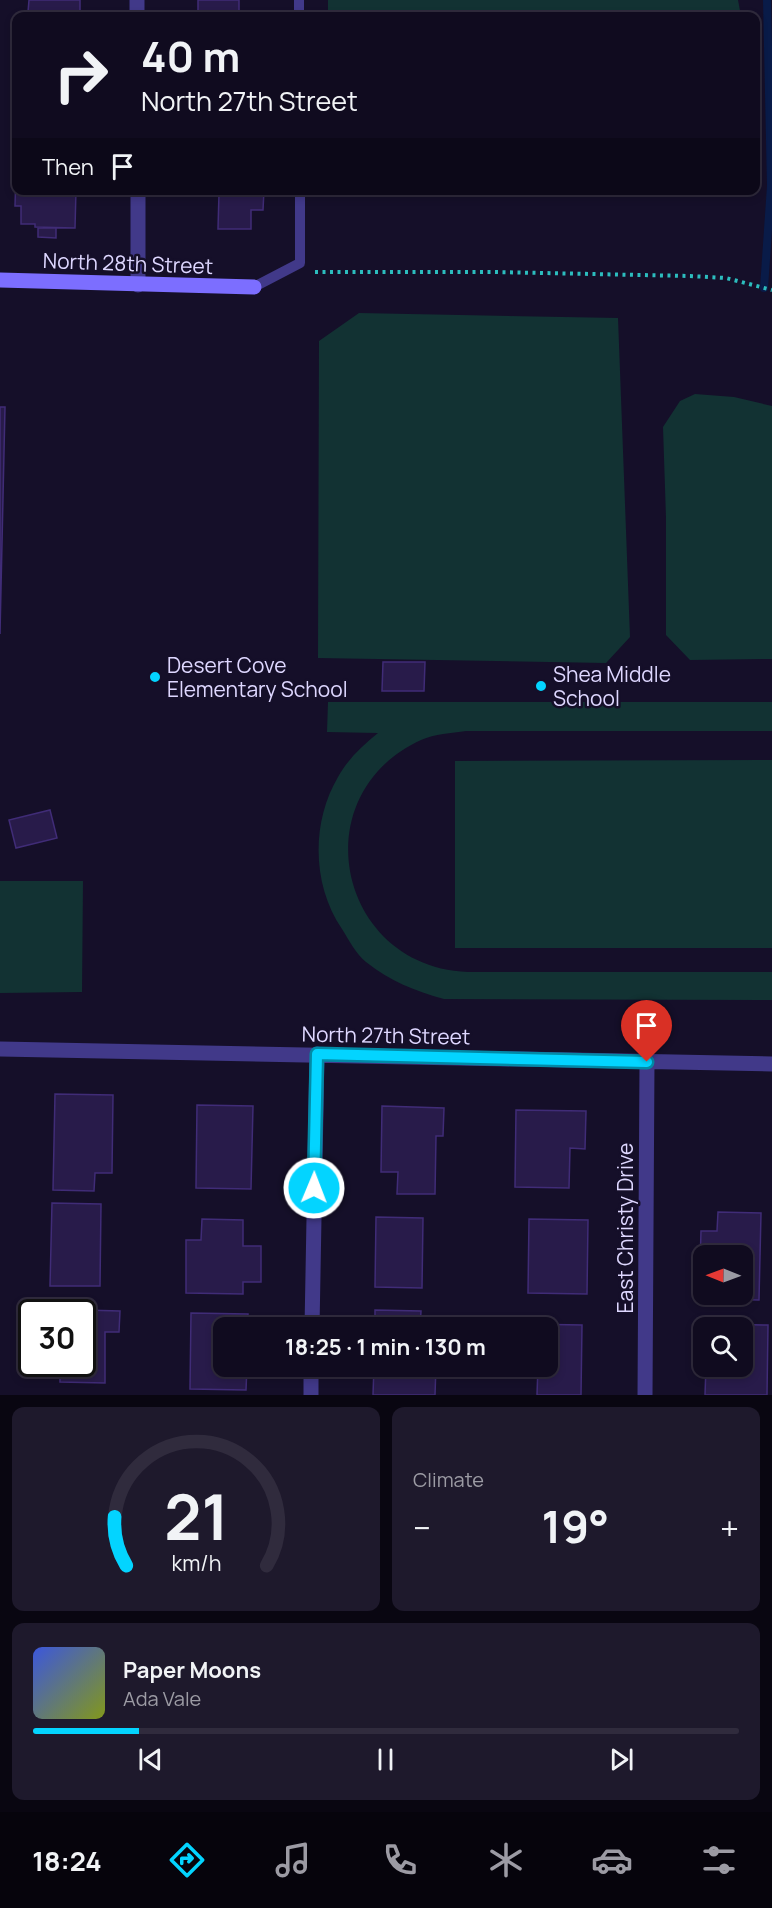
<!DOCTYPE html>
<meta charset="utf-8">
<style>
body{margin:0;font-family:Manrope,sans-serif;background:#1e192c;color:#f1f3f6;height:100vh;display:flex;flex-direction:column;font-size:22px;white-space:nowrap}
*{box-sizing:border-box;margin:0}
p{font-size:20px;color:#9c9ba4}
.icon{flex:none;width:33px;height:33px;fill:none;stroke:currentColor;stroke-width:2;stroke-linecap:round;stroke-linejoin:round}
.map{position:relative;height:1395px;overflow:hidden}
.panel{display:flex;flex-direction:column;gap:12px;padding:12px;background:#090611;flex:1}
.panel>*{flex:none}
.top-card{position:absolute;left:12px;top:12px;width:748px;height:183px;border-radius:12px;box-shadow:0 3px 9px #0003,0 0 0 2px #302b3d;background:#100b1f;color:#f1f3f6;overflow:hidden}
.needle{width:39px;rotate:271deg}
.fabs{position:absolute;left:693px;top:1245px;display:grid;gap:12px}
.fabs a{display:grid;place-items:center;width:60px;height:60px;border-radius:12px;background:#100b1f;box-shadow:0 3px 9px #0003,0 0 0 2px #302b3d;font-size:30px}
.speed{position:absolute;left:18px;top:1299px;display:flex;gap:12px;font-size:30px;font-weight:700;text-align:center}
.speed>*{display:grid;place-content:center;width:78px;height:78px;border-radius:50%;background:#100b1f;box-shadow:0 3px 9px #0003,0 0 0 2px #302b3d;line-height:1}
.speed .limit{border:3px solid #111;border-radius:9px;background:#fff;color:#111}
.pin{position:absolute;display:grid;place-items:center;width:51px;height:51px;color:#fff;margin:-62px -26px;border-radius:50% 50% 50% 0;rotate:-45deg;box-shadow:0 0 6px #0007}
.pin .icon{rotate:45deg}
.me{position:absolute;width:66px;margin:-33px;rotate:1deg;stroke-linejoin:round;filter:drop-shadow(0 0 4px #0008)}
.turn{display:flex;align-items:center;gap:21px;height:126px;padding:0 30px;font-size:27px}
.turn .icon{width:78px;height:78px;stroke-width:2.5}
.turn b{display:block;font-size:42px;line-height:51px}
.then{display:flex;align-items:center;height:57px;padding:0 30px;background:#0003;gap:12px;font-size:22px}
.big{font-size:45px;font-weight:700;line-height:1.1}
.panel .tile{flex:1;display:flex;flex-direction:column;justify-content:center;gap:9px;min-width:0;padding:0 21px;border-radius:12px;background:#1e192c}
.panel .dial{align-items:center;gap:0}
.dial svg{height:156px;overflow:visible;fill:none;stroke:#302b3d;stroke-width:7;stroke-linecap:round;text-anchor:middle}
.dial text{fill:#f1f3f6;stroke:none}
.song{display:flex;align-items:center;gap:18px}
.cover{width:72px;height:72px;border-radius:9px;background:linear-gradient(135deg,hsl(230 70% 55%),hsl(70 70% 35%))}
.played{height:6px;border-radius:3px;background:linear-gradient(90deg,#03d4ff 15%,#302b3d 15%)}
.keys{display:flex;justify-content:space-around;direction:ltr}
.heat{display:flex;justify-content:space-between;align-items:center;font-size:33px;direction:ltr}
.panel .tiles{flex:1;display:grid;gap:12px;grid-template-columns:1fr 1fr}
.tile:last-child{grid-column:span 2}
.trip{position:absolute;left:213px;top:1317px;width:345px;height:60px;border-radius:12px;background:#100b1f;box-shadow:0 3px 9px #0003,0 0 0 2px #302b3d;font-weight:700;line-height:60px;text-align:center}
.dock{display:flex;height:96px;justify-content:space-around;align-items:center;background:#06040c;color:#9c9ba4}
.dock .icon{width:42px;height:42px}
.dock .active{color:#03d4ff}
.dock b{font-size:27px;color:#f1f3f6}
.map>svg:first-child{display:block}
</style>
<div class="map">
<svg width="772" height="1395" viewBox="0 0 772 1395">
<rect width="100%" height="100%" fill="#150f29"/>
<path fill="#123233" d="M328,0h410l3,16h-413z
M359,313l259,5 12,319 -24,26 -288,-5 1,-317z
M695,394l39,3 38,9v253l-82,1 -24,-25v-117l-3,-91 17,-26z
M328,702h444v29h-306c-15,2 -31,3 -45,9 -120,55 -83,227 47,232h304v28l-328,-1c-29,-8 -54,-18 -78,-37 -10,-8 -17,-22 -24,-33 -30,-44 -31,-106 -4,-152 10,-18 24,-31 40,-44l-51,-1z
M772,760v188h-317v-187z
M0,881h83l-1,111 -82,1z"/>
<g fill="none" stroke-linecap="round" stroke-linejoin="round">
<path stroke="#091b48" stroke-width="8" d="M764,288l7,-102 -4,-186"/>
</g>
<path fill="#281b4a" stroke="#402c77" stroke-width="1.5" d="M29,0h51v16h-40v-3l-12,-1z
M198,0h41v16h-41z
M16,173v17h60l-1,38 -40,-1v-3h-14v-18h-6z
M193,190h71l-1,20h-12v19h-33l1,-36 -26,-1z
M38,228h18v10l-18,-1z
M0,407h5l-5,227z
M383,662h42l-1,29h-42z
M50,810l7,28 -41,10 -7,-28z
M55,1094l58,1 -1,78h-17l-1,18 -41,-1z
M197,1105l56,1 -2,83 -55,-1z
M382,1106l62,2 -1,28h-7l-1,58h-38l1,-22h-17z
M516,1110l70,1 -1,38 -15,-1 -1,40 -54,-1z
M52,1203l49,1 -1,82h-50z
M718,1212l43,1 -2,87 -44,-1v-5h27v-38h-38v9h-4l1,-34h16z
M376,1217l47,1 -1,70 -47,-1z
M202,1219l41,1v26h18v36h-18v12l-57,-1v-53h15z
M529,1219l59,1 -1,74 -59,-1z
M47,1309l73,2 -1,21h-14v51l-45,-1v-18h22v-52h-35z
M375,1310l46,1 -1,17h-45z
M191,1313l57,1 -1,14h-23v38h23l-1,24 -56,-1z
M523,1324l59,1 -1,70h-44l1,-29h10v-38h-25z
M715,1324l53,1 -1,70h-62l1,-29h36v-38h-27z
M374,1366h62l-1,29h-62z"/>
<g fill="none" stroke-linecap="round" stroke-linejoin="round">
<path stroke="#2cbdbe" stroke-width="4" stroke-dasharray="3 4.5" stroke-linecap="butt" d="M315,272h178l197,4 36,2 46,12"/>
<path stroke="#413989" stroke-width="10" d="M299,0v16
M254,287l46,-24v-73"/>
<path stroke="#413989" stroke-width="15" d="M137,0v16
M138,285v-95
M0,1049l772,15
M312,1328l5,-274
M311,1395v-29
M645,1395l2,-333"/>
<path stroke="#7c6eff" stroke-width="15" d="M0,280l254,7"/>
</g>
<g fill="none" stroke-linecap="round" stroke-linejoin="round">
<g stroke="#028aa6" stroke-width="15">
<path id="route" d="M314,1188l3,-134 330,8"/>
</g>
<use href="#route" stroke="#03d4ff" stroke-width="10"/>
</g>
<g fill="#03d4ff" stroke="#150f29" stroke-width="2">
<circle cx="155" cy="677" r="6"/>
<circle cx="541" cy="686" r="6"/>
</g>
<g text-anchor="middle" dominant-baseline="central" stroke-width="5" stroke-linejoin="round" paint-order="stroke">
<g font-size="21" fill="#ded7ff" stroke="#150f29">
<text transform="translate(128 263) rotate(2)">North 28th Street</text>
<text transform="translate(386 1035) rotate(1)">North 27th Street</text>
<text transform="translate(625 1228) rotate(-90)">East Christy Drive</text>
</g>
<g font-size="21" fill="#ded7ff" stroke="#150f29" text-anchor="start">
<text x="167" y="665">Desert Cove<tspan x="167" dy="24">Elementary School</tspan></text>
<text x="553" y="674">Shea Middle<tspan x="553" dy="24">School</tspan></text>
</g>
</g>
</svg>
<div class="fabs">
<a><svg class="needle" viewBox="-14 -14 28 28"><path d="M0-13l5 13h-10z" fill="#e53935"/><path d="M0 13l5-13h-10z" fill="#9c9ba4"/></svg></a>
<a><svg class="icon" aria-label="search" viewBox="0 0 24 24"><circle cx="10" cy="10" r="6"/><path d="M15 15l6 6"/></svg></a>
</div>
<div class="speed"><div class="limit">30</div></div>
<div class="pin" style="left:647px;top:1062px;background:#d93025"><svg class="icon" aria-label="arrive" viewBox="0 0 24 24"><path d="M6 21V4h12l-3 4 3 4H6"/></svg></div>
<svg class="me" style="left:314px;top:1188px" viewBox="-20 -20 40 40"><circle r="17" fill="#03d4ff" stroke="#fff" stroke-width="3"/><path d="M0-11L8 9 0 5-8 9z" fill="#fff"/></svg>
<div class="trip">18:25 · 1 min · 130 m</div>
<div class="top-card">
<div class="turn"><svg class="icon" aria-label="right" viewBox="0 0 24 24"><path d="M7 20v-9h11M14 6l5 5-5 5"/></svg><div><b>40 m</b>North 27th Street</div></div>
<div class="then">Then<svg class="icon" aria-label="arrive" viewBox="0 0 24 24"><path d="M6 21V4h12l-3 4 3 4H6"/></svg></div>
</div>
</div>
<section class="panel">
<div class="tiles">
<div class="tile dial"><svg viewBox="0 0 100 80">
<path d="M14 69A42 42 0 1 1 86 69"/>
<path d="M14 69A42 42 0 0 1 8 44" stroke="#03d4ff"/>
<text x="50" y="56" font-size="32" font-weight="700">21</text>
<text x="50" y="72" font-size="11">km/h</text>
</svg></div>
<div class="tile"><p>Climate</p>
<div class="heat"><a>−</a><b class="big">19°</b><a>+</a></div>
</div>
<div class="tile">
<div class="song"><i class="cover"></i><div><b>Paper Moons</b><p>Ada Vale</p></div></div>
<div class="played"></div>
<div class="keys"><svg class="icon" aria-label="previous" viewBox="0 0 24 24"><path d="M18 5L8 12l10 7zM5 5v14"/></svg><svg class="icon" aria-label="pause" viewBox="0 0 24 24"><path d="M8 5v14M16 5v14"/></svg><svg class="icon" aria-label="next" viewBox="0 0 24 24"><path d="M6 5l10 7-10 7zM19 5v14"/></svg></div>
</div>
</div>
</section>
<nav class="dock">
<b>18:24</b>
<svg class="icon active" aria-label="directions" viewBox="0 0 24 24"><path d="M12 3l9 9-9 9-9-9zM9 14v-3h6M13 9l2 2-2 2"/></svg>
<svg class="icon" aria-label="music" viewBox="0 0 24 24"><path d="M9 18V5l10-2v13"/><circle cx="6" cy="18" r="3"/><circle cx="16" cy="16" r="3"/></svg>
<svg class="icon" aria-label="phone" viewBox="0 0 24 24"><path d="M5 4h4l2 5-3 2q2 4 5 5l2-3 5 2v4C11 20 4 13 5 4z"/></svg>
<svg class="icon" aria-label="climate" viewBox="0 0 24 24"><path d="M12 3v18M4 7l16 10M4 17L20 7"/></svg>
<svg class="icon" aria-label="car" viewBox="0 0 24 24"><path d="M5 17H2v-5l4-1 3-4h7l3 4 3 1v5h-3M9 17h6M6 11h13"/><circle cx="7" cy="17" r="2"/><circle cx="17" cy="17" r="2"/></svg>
<svg class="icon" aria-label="filters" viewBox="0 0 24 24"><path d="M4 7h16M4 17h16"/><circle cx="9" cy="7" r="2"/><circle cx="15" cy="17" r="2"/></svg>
</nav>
